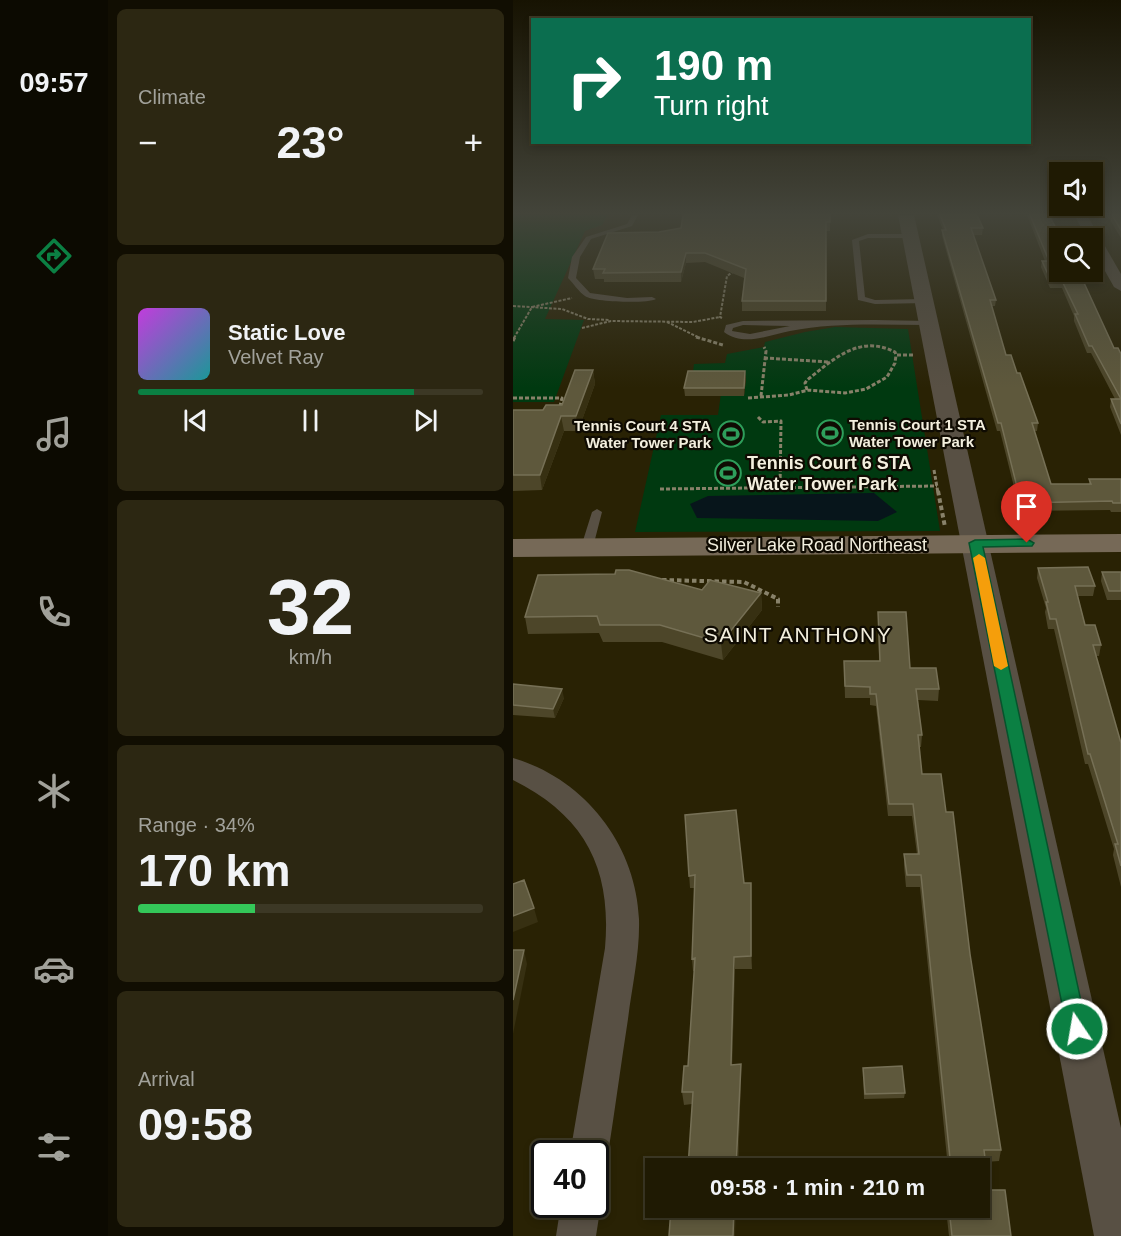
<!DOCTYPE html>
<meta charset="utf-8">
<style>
body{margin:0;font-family:Arial,sans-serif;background:#2c2712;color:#f1f3f6;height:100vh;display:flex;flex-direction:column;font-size:22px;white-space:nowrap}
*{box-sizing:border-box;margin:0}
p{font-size:20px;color:#a1a19a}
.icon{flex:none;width:33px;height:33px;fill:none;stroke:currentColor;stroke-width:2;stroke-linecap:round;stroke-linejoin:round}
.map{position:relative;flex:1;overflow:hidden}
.drawer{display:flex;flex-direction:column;gap:9px;padding:9px;background:#110e02;width:405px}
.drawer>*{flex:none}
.guide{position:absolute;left:18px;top:18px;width:500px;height:126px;border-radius:0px;box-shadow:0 3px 9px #0003,0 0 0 2px #3c3825;background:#0b6e4f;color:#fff;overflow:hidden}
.controls{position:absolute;left:536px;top:162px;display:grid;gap:12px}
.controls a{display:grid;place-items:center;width:54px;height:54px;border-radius:0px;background:#1f1a03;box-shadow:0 3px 9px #0003,0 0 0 2px #3c3825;font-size:30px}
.speed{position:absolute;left:18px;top:1140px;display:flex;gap:12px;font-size:30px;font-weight:700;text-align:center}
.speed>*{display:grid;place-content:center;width:78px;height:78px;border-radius:50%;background:#1f1a03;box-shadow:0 3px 9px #0003,0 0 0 2px #3c3825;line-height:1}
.speed .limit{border:3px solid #111;border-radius:9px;background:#fff;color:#111}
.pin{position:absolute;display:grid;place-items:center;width:51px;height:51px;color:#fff;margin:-62px -26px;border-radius:50% 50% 50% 0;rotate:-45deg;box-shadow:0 0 6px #0007}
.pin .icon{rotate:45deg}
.me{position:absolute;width:66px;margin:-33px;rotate:348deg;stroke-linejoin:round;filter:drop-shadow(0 0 4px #0008)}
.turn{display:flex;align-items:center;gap:21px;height:126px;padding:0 24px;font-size:27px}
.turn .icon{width:78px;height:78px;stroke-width:2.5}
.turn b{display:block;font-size:42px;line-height:51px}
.big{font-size:45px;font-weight:800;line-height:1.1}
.drawer .tile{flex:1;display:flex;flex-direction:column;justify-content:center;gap:9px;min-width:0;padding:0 21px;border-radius:9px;background:#2c2712}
.drawer .dial{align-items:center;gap:0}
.dial b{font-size:78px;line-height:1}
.song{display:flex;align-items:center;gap:18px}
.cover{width:72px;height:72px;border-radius:9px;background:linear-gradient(135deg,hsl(290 70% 55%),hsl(180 70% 35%))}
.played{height:6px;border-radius:3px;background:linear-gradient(90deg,#0b8043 80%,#3c3825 80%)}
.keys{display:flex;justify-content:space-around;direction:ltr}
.heat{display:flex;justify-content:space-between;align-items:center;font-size:33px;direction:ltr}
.charge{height:9px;border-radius:4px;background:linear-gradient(90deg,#34c759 34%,#3c3825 0)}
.trip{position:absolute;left:132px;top:1158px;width:345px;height:60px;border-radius:0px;background:#1f1a03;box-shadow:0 3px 9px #0003,0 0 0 2px #3c3825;font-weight:800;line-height:60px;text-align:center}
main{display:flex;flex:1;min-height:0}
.tabs{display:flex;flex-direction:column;width:108px;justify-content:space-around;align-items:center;background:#0c0a01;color:#a1a19a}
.tabs .icon{width:42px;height:42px}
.tabs .active{color:#0b8043}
.tabs b{font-size:27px;color:#f1f3f6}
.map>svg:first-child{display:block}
</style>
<main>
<nav class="tabs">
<b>09:57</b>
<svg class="icon active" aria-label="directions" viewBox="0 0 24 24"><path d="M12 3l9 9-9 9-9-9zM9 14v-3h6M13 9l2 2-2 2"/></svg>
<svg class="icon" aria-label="music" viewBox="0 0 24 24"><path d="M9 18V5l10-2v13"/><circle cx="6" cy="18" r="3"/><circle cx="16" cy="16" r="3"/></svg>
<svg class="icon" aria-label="phone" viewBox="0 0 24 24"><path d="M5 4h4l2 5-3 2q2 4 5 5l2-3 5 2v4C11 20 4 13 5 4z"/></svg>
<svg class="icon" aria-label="climate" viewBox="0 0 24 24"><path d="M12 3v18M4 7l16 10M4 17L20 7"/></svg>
<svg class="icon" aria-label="car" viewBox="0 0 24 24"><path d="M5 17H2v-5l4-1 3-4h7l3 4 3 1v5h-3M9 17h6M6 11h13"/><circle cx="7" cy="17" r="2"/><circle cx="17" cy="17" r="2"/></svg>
<svg class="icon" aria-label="filters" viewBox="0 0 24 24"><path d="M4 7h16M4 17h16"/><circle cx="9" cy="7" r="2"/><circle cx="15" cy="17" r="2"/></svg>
</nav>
<section class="drawer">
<div class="tile"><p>Climate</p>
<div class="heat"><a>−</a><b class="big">23°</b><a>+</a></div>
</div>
<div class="tile">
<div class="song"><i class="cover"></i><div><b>Static Love</b><p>Velvet Ray</p></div></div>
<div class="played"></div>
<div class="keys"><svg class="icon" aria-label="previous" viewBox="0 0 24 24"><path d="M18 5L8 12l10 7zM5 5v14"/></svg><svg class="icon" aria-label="pause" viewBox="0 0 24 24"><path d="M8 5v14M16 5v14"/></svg><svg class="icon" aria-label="next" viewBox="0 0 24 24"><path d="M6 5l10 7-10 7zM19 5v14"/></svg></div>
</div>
<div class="tile dial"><b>32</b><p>km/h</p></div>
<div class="tile"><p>Range · 34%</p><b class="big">170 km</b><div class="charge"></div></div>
<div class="tile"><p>Arrival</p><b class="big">09:58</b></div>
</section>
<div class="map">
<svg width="608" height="1236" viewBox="0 0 608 1236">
<rect width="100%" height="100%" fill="#292204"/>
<path fill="#003910" d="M0,215h95l-6,10 -17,6 -40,88 39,1 -30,82h-41z
M322,327l73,2 32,202 -305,1 26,-117h57l5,-36h-31l2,-15 31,-1 2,-9 37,-7 1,-5 40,-10z"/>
<path fill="#07151b" d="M361,493l23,19 -19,9 -181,-3 -7,-14 18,-8z"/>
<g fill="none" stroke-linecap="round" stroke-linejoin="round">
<path stroke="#88826a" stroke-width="2" stroke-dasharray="3 1.5" stroke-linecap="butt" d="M0,306l49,3 26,10 21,1
M209,318l-2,-1 7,-41 7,-5
M154,322l33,16
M69,328l29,-7 82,1 27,-5
M1,338l18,-31 40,-9"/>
<path stroke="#88826a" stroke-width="3" stroke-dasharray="4 2" stroke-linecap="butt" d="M183,337l27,8
M0,341l2,-4
M251,358l65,4
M294,390l-2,-7 2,-3c27,-21 52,-46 88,-28l1,3h18
M248,396l5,-45 -2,-4
M0,398h49l-2,8
M235,398l41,-3 19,-5 37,3 21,-4 21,-12 8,-14 1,-8
M245,417l5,5 18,-1 -1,67
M421,470l4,23
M147,489l277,-3"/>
<path stroke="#88826a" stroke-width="4" stroke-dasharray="4.5 3" stroke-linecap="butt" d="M425,491l7,36
M149,580l82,2 34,17v8"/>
<path fill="#585044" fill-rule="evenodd" d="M119,215h6l-6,11 -41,13 -11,18 -4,21 14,15 37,5 25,-1 4,2c-9,5 -63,3 -71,-3 -6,-4 -12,-13 -17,-18l4,-21 14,-20 41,-13z
M355,234h42l3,2 -3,2h-42l-9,3 6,56 10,3 48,-1h3v4l-51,1 -17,-4 -6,-60z
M362,320l53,1 4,2 -4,2c-46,0 -92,-3 -138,6 -21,4 -46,16 -66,1l2,-7 17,-4zM230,325l47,1 -40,8 -18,-3 1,-3z
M84,509l5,3 -9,35 -6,3 -4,-1 -2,-2 11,-35z"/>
<path fill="#585044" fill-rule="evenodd" d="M561,215h13l34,59v17l-7,-4 -22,-39v-10h-5z
M0,758c72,21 123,87 126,161 1,34 -7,67 -11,100 -7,45 -13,90 -20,135l-5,14 -8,2v-16h-25l35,-206c7,-80 -20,-132 -92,-168z
M82,1191l6,13 -5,32h-40l5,-32h34z"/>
<path fill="#585044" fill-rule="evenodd" d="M385,215h16l207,913v108h-27z"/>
<path fill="#766957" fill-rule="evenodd" d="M608,534v18l-608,5v-18z"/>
</g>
<path fill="#4d4629" d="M317,215v16h-4v80h-84v-10l2,-23 -39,-16 -19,1 -5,19h-77v-3h-9l-2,-10 66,-37z
M424,215h40l6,13 -1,7h-9l23,65 -1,6h-3l14,49 11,18 21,50 -1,8h-3l17,53h38v-5h32v33h-10l-1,-2 -90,1 -20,-80h-3l-55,-195 1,-6z
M514,215h22l65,133 7,6v81l-11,-28 1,-8h4l-24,-46h-4l-13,-32v-5l-12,-28h-12l-9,-21 1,-6h3z
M594,215h14v23z
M80,370l2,14 -17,47h-14l-22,59 -29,1v-81h30l19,-5z
M233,379l-2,17h-59l-1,-8z
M525,568l57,18 -2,10h-15l7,29 16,20 -2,11h-3l25,87v144l-8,-32 1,-6 -26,-85h-3l-31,-135h-6l-3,-17 1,-4 -9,-30z
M589,572h19v28h-14l-6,-19z
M189,590l59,3 1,17 -39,50 -61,-18h-59l-4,-9 -71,1 -3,-17z
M365,612l32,56 29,21 -1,12 -20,-1 4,35 -1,12h-2l3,27 24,38 24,142 31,196 -2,11 -14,1 4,28 22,46h-62l-3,-27 -10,1v-2h43l-31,-40 -28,-281h-14l-2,-21v-12h13l-5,-38h-24l-12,-110 -6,-1v-7h-25l-1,-37h35z
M0,684l51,14 -9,20 -42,-3z
M172,815l59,68h7l1,86h-17l-3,96 9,12 -3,91h-50l4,-64 -8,1 -2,-13 6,-26 7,-95h-2l-1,-12 3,-71h-5z
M350,1068l42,25 -1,5 -40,1z"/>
<path fill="#373012" d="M173,253v10l-5,19v-10z
M80,370l2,14 -17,47 -2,-15z
M232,371l1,8 -2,17v-8z
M48,416l3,15 -22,59 -2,-15z
M248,593l1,17 -39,50 -2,-17z
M49,689l2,9 -9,20 -2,-9z
M238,883v13l1,73 -1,-13z
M21,908l4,14 -25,10v-16z
M11,950l3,14 -14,70v-34z
M221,957l1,12 -3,108 -1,-12z
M228,1064v13l-3,91h-2z
M221,1208h2l-1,28h-2z"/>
<path fill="#5e583c" stroke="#767056" stroke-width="1.5" d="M170,215h147v7h-4v79h-84l4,-32 -41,-16h-19l-5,19 -78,1 2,-4h-12l15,-36 51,-1 22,-4z
M427,215h37l6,13h-12l25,72h-6l16,55h5l6,18h3l18,50h-6l19,61h40l-2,-5h32v24h-8l-1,-2 -91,2 -20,-80h-3l-56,-193h4z
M517,215h19l12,23h-2v34h20l35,76h4l3,6v70l-10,-25h10l-29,-53h-3l-14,-32h3l-16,-33h-11l-9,-20h7z
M599,215h9v15z
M62,370h18l-17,46h-15l-21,59h-27v-65h30l3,-5h16z
M175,371h57l-1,17h-60z
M575,567l7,19h-20l10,39h10l6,20h-8l28,98v123l-6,-22h3l-28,-90h-2l-32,-135h-6l-4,-17h2l-10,-34z
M103,570h13l73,20 8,-10 51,13 -40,50 -61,-18h-60l-3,-9 -72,1 13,-42 77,-1z
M589,572h19v19h-12z
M365,612h28l4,56h26l3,21h-23l6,46h-4l4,39h19l5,38h7l17,142 31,196h-17l5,40h16l6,46h-59l-3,-28h30v-40h-44h16l-30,-293h-14l-3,-21h15l-6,-50h-24l-13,-110h-6v-7l-25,-1 -1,-25h36z
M0,684l49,5 -9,20 -40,-4z
M223,810l8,73h7v73l-17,1 -3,108 10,-1 -5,104h-48l5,-76h-11l2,-26h4l7,-108 -3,1 3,-84 -6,1 -4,-61z
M11,880l10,28 -21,8v-32z
M0,950h11l-11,50z
M389,1066l3,27 -40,1 -2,-26z
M158,1208h63l-1,28h-64z"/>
<linearGradient id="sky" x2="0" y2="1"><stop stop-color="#171302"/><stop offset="0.55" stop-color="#43443a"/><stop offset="1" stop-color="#43443a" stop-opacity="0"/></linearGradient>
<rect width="608" height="388" fill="url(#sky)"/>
<path fill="#0b8043" stroke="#07532c" stroke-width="1.5" d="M514,539l7,4 -2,3 -49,1 104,482 -3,6 -7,3 -7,-3 -3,-6 -98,-486 6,-3z"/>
<path fill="#f59e0b" d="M466,554l6,4 23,108 -7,4 -7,-4 -21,-108z"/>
<defs>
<g id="stadium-ring" transform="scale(1.35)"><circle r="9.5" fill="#0f0b02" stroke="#2e9e5b" stroke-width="1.5"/><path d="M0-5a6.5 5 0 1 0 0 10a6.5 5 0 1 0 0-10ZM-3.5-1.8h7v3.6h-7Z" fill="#2e9e5b"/></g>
</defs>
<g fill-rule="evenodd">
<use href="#stadium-ring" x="317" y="433"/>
<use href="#stadium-ring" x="218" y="434"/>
<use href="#stadium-ring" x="215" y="473"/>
</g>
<g text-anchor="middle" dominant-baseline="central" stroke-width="4.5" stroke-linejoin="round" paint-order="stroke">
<g font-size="15" font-weight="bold" fill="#f3efde" stroke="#0f0b02" text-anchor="start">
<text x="336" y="424">Tennis Court 1 STA<tspan x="336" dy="17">Water Tower Park</tspan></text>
<text x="198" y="425" text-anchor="end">Tennis Court 4 STA<tspan x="198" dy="17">Water Tower Park</tspan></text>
</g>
<g font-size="18" font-weight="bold" fill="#f3efde" stroke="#0f0b02" text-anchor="start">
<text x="234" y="463">Tennis Court 6 STA<tspan x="234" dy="21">Water Tower Park</tspan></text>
</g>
<g font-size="18" fill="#f3efde" stroke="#0f0b02">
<text x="304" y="545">Silver Lake Road Northeast</text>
</g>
<g font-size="21" letter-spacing="1.5" fill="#f3efde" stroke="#0f0b02">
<text x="285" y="634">SAINT ANTHONY</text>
</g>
</g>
</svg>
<div class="controls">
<a><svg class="icon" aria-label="sound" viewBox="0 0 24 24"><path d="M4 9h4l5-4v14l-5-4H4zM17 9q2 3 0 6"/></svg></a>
<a><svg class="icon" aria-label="search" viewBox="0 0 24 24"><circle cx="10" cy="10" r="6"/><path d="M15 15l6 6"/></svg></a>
</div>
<div class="speed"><div class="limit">40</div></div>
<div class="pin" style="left:514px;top:543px;background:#d93025"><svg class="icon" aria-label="arrive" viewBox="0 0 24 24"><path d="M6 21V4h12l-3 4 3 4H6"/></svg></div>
<svg class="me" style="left:564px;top:1029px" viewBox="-20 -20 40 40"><circle r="17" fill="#0b8043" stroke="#fff" stroke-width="3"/><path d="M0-11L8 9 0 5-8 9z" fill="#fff"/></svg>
<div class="trip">09:58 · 1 min · 210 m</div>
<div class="guide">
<div class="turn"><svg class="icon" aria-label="right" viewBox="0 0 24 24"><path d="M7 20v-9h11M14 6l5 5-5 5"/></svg><div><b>190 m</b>Turn right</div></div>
</div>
</div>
</main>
